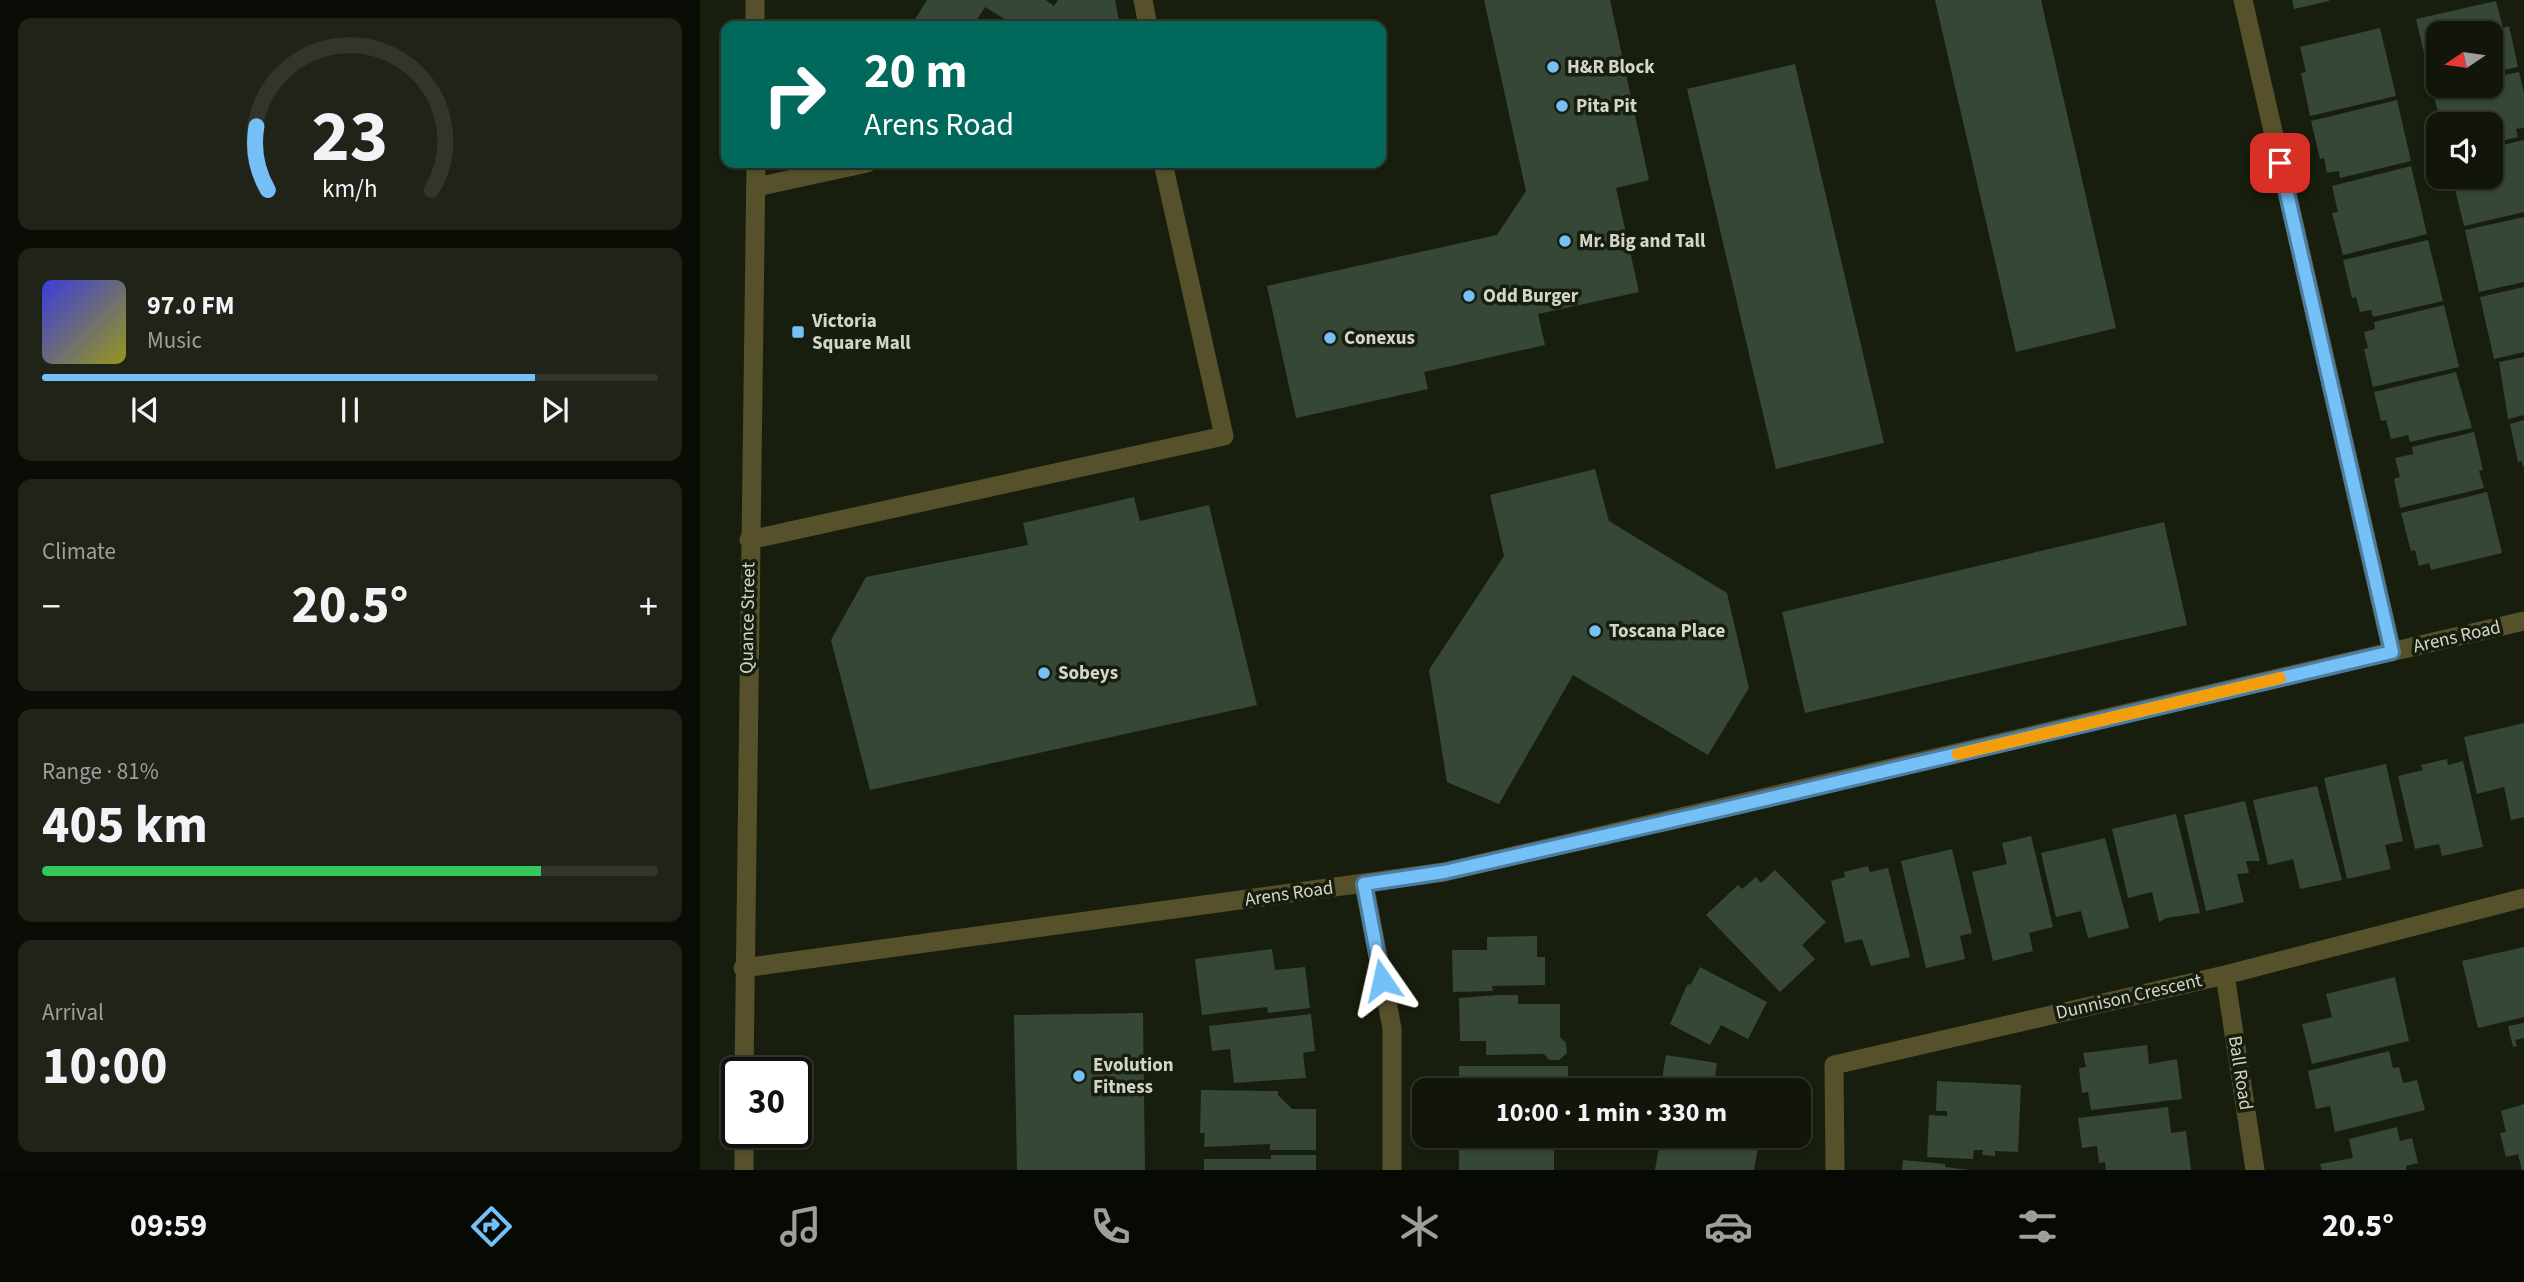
<!DOCTYPE html>
<meta charset="utf-8">
<style>
body{margin:0;font-family:"Source Sans 3",sans-serif;background:#1f2318;color:#f1f3f6;height:100vh;display:flex;flex-direction:column;font-size:26px;white-space:nowrap}
*{box-sizing:border-box;margin:0}
p{font-size:23px;color:#9c9f9c}
.icon{flex:none;width:38px;height:38px;fill:none;stroke:currentColor;stroke-width:2;stroke-linecap:round;stroke-linejoin:round}
.map{position:relative;flex:1;overflow:hidden}
.sheet{display:flex;flex-direction:column;gap:18px;padding:18px;background:#0a0c06;width:700px}
.sheet>*{flex:none}
.banner{position:absolute;left:21px;top:21px;width:665px;height:147px;border-radius:14px;box-shadow:0 2px 5px #0004,0 0 0 2px #31352b;background:#00695c;color:#fff;overflow:hidden}
.needle{width:46px;rotate:257deg}
.fabs{position:absolute;left:1726px;top:21px;display:grid;gap:14px}
.fabs a{display:grid;place-items:center;width:77px;height:77px;border-radius:14px;background:#12160a;box-shadow:0 2px 5px #0004,0 0 0 2px #31352b;font-size:35px}
.speed{position:absolute;left:21px;top:1057px;display:flex;gap:14px;font-size:35px;font-weight:700;text-align:center}
.speed>*{display:grid;place-content:center;width:91px;height:91px;border-radius:50%;background:#12160a;box-shadow:0 2px 5px #0004,0 0 0 2px #31352b;line-height:1}
.speed .limit{border:4px solid #111;border-radius:10px;background:#fff;color:#111}
.pin{position:absolute;display:grid;place-items:center;width:60px;height:60px;color:#fff;margin:-30px;border-radius:14px;box-shadow:0 4px 10px #0006}
.me{position:absolute;width:77px;margin:-38px;rotate:349deg;stroke-linejoin:round;filter:drop-shadow(0 0 5px #0008)}
.turn{display:flex;align-items:center;gap:24px;height:147px;padding:0 28px;font-size:32px}
.turn .icon{width:91px;height:91px;stroke-width:2.5}
.turn b{display:block;font-size:49px;line-height:60px}
.big{font-size:52px;font-weight:700;line-height:1.1}
.sheet .widget{flex:1;display:flex;flex-direction:column;justify-content:center;gap:10px;min-width:0;padding:0 24px;border-radius:14px;background:#1f2318}
.sheet .dial{align-items:center;gap:0}
.dial svg{height:182px;overflow:visible;fill:none;stroke:#31352b;stroke-width:7;stroke-linecap:round;text-anchor:middle}
.dial text{fill:#f1f3f6;stroke:none}
.song{display:flex;align-items:center;gap:21px}
.cover{width:84px;height:84px;border-radius:10px;background:linear-gradient(135deg,hsl(240 70% 55%),hsl(60 70% 35%))}
.played{height:7px;border-radius:4px;background:linear-gradient(90deg,#75c0f6 80%,#31352b 80%)}
.keys{display:flex;justify-content:space-around;direction:ltr}
.heat{display:flex;justify-content:space-between;align-items:center;font-size:38px;direction:ltr}
.charge{height:10px;border-radius:5px;background:linear-gradient(90deg,#34c759 81%,#31352b 0)}
.trip{position:absolute;left:712px;top:1078px;width:399px;height:70px;border-radius:14px;background:#12160a;box-shadow:0 2px 5px #0004,0 0 0 2px #31352b;font-weight:700;line-height:70px;text-align:center}
.menu{display:flex;height:112px;justify-content:space-around;align-items:center;background:#070904;color:#9c9f9c}
.menu .icon{width:49px;height:49px}
.menu .on{color:#75c0f6}
.menu b{font-size:32px;color:#f1f3f6}
main{display:flex;flex:1;min-height:0}
.map>svg:first-child{display:block}
</style>
<main>
<section class="sheet">
<div class="widget dial"><svg viewBox="0 0 100 80">
<path d="M14 69A42 42 0 1 1 86 69"/>
<path d="M14 69A42 42 0 0 1 9 41" stroke="#75c0f6"/>
<text x="50" y="56" font-size="32" font-weight="700">23</text>
<text x="50" y="72" font-size="11">km/h</text>
</svg></div>
<div class="widget">
<div class="song"><i class="cover"></i><div><b>97.0 FM</b><p>Music</p></div></div>
<div class="played"></div>
<div class="keys"><svg class="icon" aria-label="previous" viewBox="0 0 24 24"><path d="M18 5L8 12l10 7zM5 5v14"/></svg><svg class="icon" aria-label="pause" viewBox="0 0 24 24"><path d="M8 5v14M16 5v14"/></svg><svg class="icon" aria-label="next" viewBox="0 0 24 24"><path d="M6 5l10 7-10 7zM19 5v14"/></svg></div>
</div>
<div class="widget"><p>Climate</p>
<div class="heat"><a>−</a><b class="big">20.5°</b><a>+</a></div>
</div>
<div class="widget"><p>Range · 81%</p><b class="big">405 km</b><div class="charge"></div></div>
<div class="widget"><p>Arrival</p><b class="big">10:00</b></div>
</section>
<div class="map">
<svg width="1824" height="1170" viewBox="0 0 1824 1170">
<rect width="100%" height="100%" fill="#181e0d"/>
<path fill="#364738" d="M227,0h119l8,6 4,-6h57l5,26h-104l-31,-19 -12,19h-51l-8,-5z
M784,0h126l39,180 -33,8 23,104 -101,22 7,31 -121,27 4,17 -132,29 -29,-132 230,-51 29,-44z
M1235,0h106l75,328 -100,24z
M1592,0h37v1l-35,8z
M1796,1l7,27 6,-2 9,41 -28,6v-40h-52v53l-6,1 -16,-68z
M1680,28l16,68 -86,20 -9,-43 5,-1 -6,-25z
M1095,64l89,379 -108,26 -89,-380z
M1819,72l5,21v35l-8,1 2,8 -28,7v-20h-49l-8,-32 26,-6h31v-8z
M1697,100l14,61 -71,17 -1,-7 -12,2 -3,-15 -4,1 -9,-38z
M1824,140v72l-60,14 -12,-49h38v-29z
M1711,166l16,68 -84,21 -11,-42 6,-1 -6,-26z
M1824,217v65l-45,10 -14,-62z
M1728,240l15,61 -70,16 -2,-7 -11,2 -4,-15 -4,1 -9,-38z
M1824,287v65l-30,7 -14,-62z
M1744,305l15,62 -86,20 -9,-38 4,-1 -4,-16 11,-3 -1,-7z
M1824,357v58l-16,4 -9,-57z
M1756,372l16,56 -62,14 -2,-7 -17,4 -5,-19 -5,1 -7,-29z
M1824,420v47h-1l-1,-6 -4,1 -8,-38z
M1774,432l9,38 -4,1 5,17 -84,20 -6,-29 6,-2 -5,-19 18,-4 -1,-7z
M895,469l14,52 118,72 22,95 -41,67 -135,-80 -74,129 -52,-22 -18,-112 75,-114 -14,-61z
M1787,492l15,61 -71,17 -2,-7 -10,3 -4,-16 -4,1 -10,-38z
M434,497l6,24 69,-16 48,200 -387,85 -39,-150 35,-63 162,-32 -5,-22z
M1464,522l23,103 -382,88 -23,-101z
M1824,723v94l-13,3 -7,-33 -27,7 -13,-57z
M1747,759l1,6 15,-4 20,86 -41,9 -3,-12 -24,5 -17,-73 25,-6 -2,-5z
M1686,764l17,77 -18,4 6,24 -44,10 -23,-101z
M1617,786l25,94 -42,9 -7,-30 -25,6 -15,-65z
M1545,801l15,60h-14l3,12 -12,1 7,28 -38,9 -22,-96z
M1476,814l24,99 -34,5 -7,4 -7,-30 -24,6 -16,-69z
M1331,836l22,91 -24,6 4,18 -40,10 -21,-89 35,-8 -5,-21z
M1405,838l24,90 -41,10 -7,-27 -25,6 -15,-64z
M1252,849l20,84 -12,3 5,23 -39,9 -25,-107z
M1168,866l2,6 18,-4 22,89 -39,9 -9,-27 -17,4 -14,-62 14,-4 -1,-5z
M1075,870l51,52 -24,23 13,14 -35,33 -74,-77 32,-30 4,4 14,-12 5,6z
M837,936v21h8v28l-53,1 1,5 -40,1 -1,-42h35v-13z
M1824,947v70l-46,11 -16,-67z
M572,949l3,21 30,-3 5,41 -42,5 -1,-6 -65,8 -7,-56z
M1000,967l67,35 -19,37 -27,-14 -11,20 -40,-21 17,-39 4,-1z
M1695,977l14,64 -97,23 -10,-40 30,-7 -6,-23z
M799,995h19v9h42v33l6,6 1,10 -8,7h-10l-5,-6 -58,1v-14h-26l-1,-43z
M443,1013l2,157h-128l-3,-155z
M611,1014l4,37 -12,2 3,25 -72,5 -4,-34 -18,2 -3,-25z
M1824,1023v15l-9,2 2,6 -4,1 -5,-21z
M1447,1045l2,19 28,-5 5,40 -91,11 -3,-18 -6,1 -3,-25 7,-1 -3,-14z
M1689,1051l4,17 6,-1 4,16 14,-3 8,30 -90,22 -5,-26 -14,3 -8,-38z
M966,1055l51,8 -2,14 32,5 -1,8h-98l2,-13 12,2z
M759,1066h109v20l4,4h-113z
M1237,1081l84,4 -3,67 -23,-1v5l-13,-1 1,-5h-9l-1,9 -46,-2 2,-42 18,1v-5h-11z
M501,1090l77,1v4l14,14h24v41h-46v-6l-66,3 1,-14h-5z
M1824,1104v66h-2l-4,-16 -12,3 -6,-24 6,-1 -5,-21z
M1468,1107l3,26 15,-2 5,39h-85l-1,-8 -6,1 -2,-17 -15,2 -4,-30z
M1697,1127l3,14 12,-3 6,25 -12,3v4h-84l-2,-6 33,-6 -4,-19z
M961,1136h99l-6,34h-99z
M803,1137l1,8 50,-1v26h-95v-32z
M571,1155h45v15h-112v-11h67z
M1203,1160l42,4v3l25,3h-68z"/>
<g fill="none" stroke-linecap="round" stroke-linejoin="round">
<path stroke="#56502b" stroke-width="19" d="M443,0l5,26
M56,187l111,-24
M49,540l475,-104 -61,-273"/>
<path stroke="#56502b" stroke-width="19" d="M1543,0l149,652
M664,884l28,144v142
M43,968l701,-96 1080,-251
M1525,975l30,195
M1135,1170l-1,-105 391,-90 299,-77"/>
<path stroke="#56502b" stroke-width="19" d="M55,0v26
M44,1073l12,-910
M44,1132v38"/>
</g>
<g fill="none" stroke-linecap="round" stroke-linejoin="round">
<g stroke="#4c7da0" stroke-width="18">
<path id="route" d="M682,980l-18,-96 80,-12 275,-62 673,-158 -112,-489"/>
</g>
<use href="#route" stroke="#75c0f6" stroke-width="12"/>
<path stroke="#f59e0b" stroke-width="12" d="M1258,754l322,-76"/>
</g>
<g fill="#75c0f6" stroke="#181e0d" stroke-width="2.5">
<circle cx="853" cy="67" r="7"/>
<circle cx="862" cy="106" r="7"/>
<circle cx="865" cy="241" r="7"/>
<circle cx="769" cy="296" r="7"/>
<rect x="91" y="325" width="14" height="14" rx="3.5"/>
<circle cx="630" cy="338" r="7"/>
<circle cx="895" cy="631" r="7"/>
<circle cx="344" cy="673" r="7"/>
<circle cx="379" cy="1076" r="7"/>
</g>
<g text-anchor="middle" dominant-baseline="central" stroke-width="7" stroke-linejoin="round" paint-order="stroke">
<g font-size="19" font-weight="bold" fill="#d1d5ca" stroke="#181e0d" text-anchor="start">
<text x="867" y="67">H&amp;R Block</text>
<text x="876" y="106">Pita Pit</text>
<text x="879" y="241">Mr. Big and Tall</text>
<text x="783" y="296">Odd Burger</text>
<text x="112" y="321">Victoria<tspan x="112" dy="22">Square Mall</tspan></text>
<text x="644" y="338">Conexus</text>
<text x="909" y="631">Toscana Place</text>
<text x="358" y="673">Sobeys</text>
<text x="393" y="1065">Evolution<tspan x="393" dy="22">Fitness</tspan></text>
</g>
<g font-size="19" fill="#d1d5ca" stroke="#181e0d">
<text transform="translate(48 618) rotate(-89)">Quance Street</text>
<text transform="translate(1757 637) rotate(-13)">Arens Road</text>
<text transform="translate(589 894) rotate(-8)">Arens Road</text>
<text transform="translate(1429 997) rotate(-13)">Dunnison Crescent</text>
<text transform="translate(1540 1073) rotate(81)">Ball Road</text>
</g>
</g>
</svg>
<div class="fabs">
<a><svg class="needle" viewBox="-14 -14 28 28"><path d="M0-13l5 13h-10z" fill="#e53935"/><path d="M0 13l5-13h-10z" fill="#9c9f9c"/></svg></a>
<a><svg class="icon" aria-label="sound" viewBox="0 0 24 24"><path d="M4 9h4l5-4v14l-5-4H4zM17 9q2 3 0 6"/></svg></a>
</div>
<div class="speed"><div class="limit">30</div></div>
<div class="pin" style="left:1580px;top:163px;background:#d93025"><svg class="icon" aria-label="arrive" viewBox="0 0 24 24"><path d="M6 21V4h12l-3 4 3 4H6"/></svg></div>
<svg class="me" style="left:682px;top:980px" viewBox="-20 -20 40 40"><path d="M0-17L14 15 0 8-14 15z" fill="#75c0f6" stroke="#fff" stroke-width="4"/></svg>
<div class="trip">10:00 · 1 min · 330 m</div>
<div class="banner">
<div class="turn"><svg class="icon" aria-label="right" viewBox="0 0 24 24"><path d="M7 20v-9h11M14 6l5 5-5 5"/></svg><div><b>20 m</b>Arens Road</div></div>
</div>
</div>
</main>
<nav class="menu">
<b>09:59</b>
<svg class="icon on" aria-label="directions" viewBox="0 0 24 24"><path d="M12 3l9 9-9 9-9-9zM9 14v-3h6M13 9l2 2-2 2"/></svg>
<svg class="icon" aria-label="music" viewBox="0 0 24 24"><path d="M9 18V5l10-2v13"/><circle cx="6" cy="18" r="3"/><circle cx="16" cy="16" r="3"/></svg>
<svg class="icon" aria-label="phone" viewBox="0 0 24 24"><path d="M5 4h4l2 5-3 2q2 4 5 5l2-3 5 2v4C11 20 4 13 5 4z"/></svg>
<svg class="icon" aria-label="climate" viewBox="0 0 24 24"><path d="M12 3v18M4 7l16 10M4 17L20 7"/></svg>
<svg class="icon" aria-label="car" viewBox="0 0 24 24"><path d="M5 17H2v-5l4-1 3-4h7l3 4 3 1v5h-3M9 17h6M6 11h13"/><circle cx="7" cy="17" r="2"/><circle cx="17" cy="17" r="2"/></svg>
<svg class="icon" aria-label="filters" viewBox="0 0 24 24"><path d="M4 7h16M4 17h16"/><circle cx="9" cy="7" r="2"/><circle cx="15" cy="17" r="2"/></svg>
<b>20.5°</b>
</nav>
